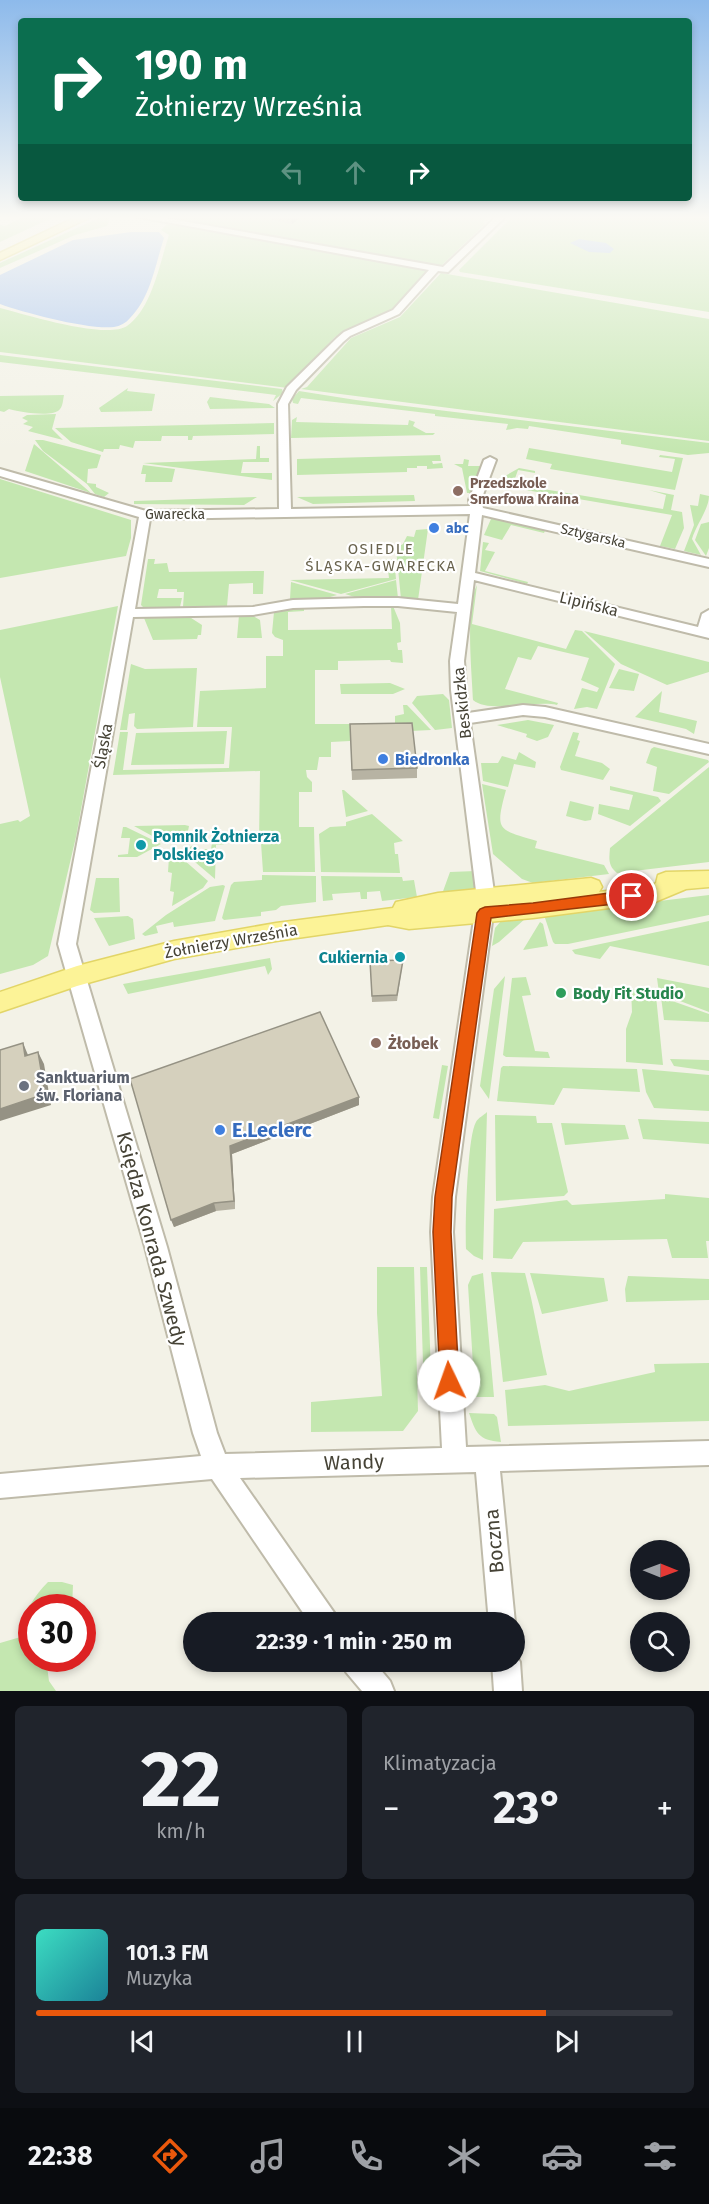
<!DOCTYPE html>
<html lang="pl">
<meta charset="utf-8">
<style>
body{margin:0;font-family:"Fira Sans",sans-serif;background:#20242c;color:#f1f3f6;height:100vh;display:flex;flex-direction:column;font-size:22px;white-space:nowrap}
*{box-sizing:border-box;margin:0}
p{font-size:20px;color:#9ea1a6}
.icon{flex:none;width:33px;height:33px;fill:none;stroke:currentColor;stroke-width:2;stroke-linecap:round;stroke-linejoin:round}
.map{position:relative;height:1691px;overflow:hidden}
.drawer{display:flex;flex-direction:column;gap:15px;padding:15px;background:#0d0f14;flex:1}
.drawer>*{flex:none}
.top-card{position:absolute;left:18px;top:18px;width:674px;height:183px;border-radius:6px;box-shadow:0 3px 9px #0003;background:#0b6e4f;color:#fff;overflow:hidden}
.needle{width:39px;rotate:91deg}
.buttons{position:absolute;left:630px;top:1540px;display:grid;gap:12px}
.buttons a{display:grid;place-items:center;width:60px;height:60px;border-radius:50%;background:#171b24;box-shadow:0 3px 9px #0003;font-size:30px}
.speed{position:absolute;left:18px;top:1594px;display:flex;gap:12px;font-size:30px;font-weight:700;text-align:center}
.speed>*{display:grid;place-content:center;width:78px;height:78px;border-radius:50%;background:#171b24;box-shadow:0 3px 9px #0003;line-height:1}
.speed .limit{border:9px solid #d22;background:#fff;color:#111}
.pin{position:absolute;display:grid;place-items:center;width:51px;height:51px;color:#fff;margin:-26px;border:3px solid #fff;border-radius:50%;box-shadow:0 2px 6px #0007}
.me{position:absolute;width:66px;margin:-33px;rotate:357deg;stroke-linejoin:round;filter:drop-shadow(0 0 4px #0008)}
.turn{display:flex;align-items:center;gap:21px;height:126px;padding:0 18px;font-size:27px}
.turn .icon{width:78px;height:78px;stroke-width:2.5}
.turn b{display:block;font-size:42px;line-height:51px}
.lanes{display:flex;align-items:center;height:57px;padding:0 18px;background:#0003;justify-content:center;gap:30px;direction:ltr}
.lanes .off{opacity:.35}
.big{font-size:45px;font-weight:700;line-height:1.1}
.drawer .card{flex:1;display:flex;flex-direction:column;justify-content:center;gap:9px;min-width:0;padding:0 21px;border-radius:9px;background:#20242c}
.drawer .dial{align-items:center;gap:0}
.dial b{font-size:78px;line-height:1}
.song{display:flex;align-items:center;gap:18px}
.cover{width:72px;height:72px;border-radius:9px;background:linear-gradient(135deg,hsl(170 70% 55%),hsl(190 70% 35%))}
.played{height:6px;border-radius:3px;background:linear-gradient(90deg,#ea580c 80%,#363941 80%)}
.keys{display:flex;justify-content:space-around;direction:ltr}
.heat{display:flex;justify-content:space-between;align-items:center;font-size:33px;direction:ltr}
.drawer .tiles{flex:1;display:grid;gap:15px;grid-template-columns:1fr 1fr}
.card:last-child{grid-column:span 2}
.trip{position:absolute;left:183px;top:1612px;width:342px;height:60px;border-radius:30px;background:#171b24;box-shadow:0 3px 9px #0003;font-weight:700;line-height:60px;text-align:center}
.dock{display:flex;height:96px;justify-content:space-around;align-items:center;background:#090b0e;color:#9ea1a6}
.dock .icon{width:42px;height:42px}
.dock .on{color:#ea580c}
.dock b{font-size:27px;color:#f1f3f6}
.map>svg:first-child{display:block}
</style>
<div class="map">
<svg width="709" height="1691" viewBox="0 0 709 1691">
<rect width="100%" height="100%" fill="#f3f2e7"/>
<path fill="#c4e7b0" d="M25,216h31l-56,26v-17l5,1z
M103,216h8l-4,10 -32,9 -75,33v-5z
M177,216h311l-5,6 2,2 -43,41 -4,1 -265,-46z
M513,216h196v96l-249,-40 -1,-2z
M167,224l257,45 3,4 -35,37 -57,27 -47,51 -288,-36v-44c24,6 106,32 127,18 25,-17 33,-64 42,-91l-8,-5z
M441,273l268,46v122l-408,-52 6,-2 44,-49 49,-21z
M0,355l282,34 1,4 -10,8 3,-6 -276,-33z
M128,388l-1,3 28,3 -3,17 -51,1 -2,-4z
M299,391l57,9 353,43v10l-21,2 -67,-11v-4l-92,-14 -1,3 -11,-1 -11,2 2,-6 -73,-8v-2l-134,-16 -3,6 -5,-1 -1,-4z
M64,395c-1,4 -1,11 -4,14 -6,9 -41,3 -51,0l-5,3 -4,-1v-15z
M210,397l59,7 6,4 -65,1 -3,-7z
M56,414l-4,15 11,11 -35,-9 5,-4 -10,-3 5,-3 -6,-3 5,-3z
M297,417l-1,5 112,3 1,-5 6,2 -2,4 13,7h9l-2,2 -142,3 1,-18z
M274,423v11l-81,2 -1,4h-4v-4h-26l-1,5h-26l-2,7 -13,-3 -1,4h-15l-1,3 -32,-10 -16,-14z
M35,440h8l58,15 -4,13 -9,1 -1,14 9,1v3l13,6 -5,4 -9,-3 -8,-10 -44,-33z
M34,444l57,49 -66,-22z
M257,446h3v12h9v4h-26l-2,11h31v7l-129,-17 113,-4z
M529,448l143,24 3,-13 -16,-2 1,-2 23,3 -8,32 -125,-21 2,-5 -26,-5z
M440,455l1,6h-9l1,3 9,-1 1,5 -16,1v-3h-10v2h-10v4l-110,3v-16z
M464,459l5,1 -1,6h14l-9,27h-6l-5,-25 -8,-4h9z
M143,465l32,4 -3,13h-27l1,-8h-5z
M519,468l16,3v2l-17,-3 -5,14 150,25 3,-14 -17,-5 25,5 -3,15 11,2 2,16 -9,21 -15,-3 12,-31 -181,-31z
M0,479l131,41v18l-5,18 -126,22z
M700,494l9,2c0,13 -13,29 -17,43l9,16 -17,-4 10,-26 -4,-20 8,1z
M414,495l1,6 -102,3 -16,-7z
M257,497l-13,8 -110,-1v-3z
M494,518h6l46,10 -2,5 -33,-8 -9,15 -18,-5 7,-16z
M709,522v26l-3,8 -11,-16 6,-16z
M428,529l-10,71 -17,-1 -5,-51 7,-4 4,-8 7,1 2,-7z
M483,542l6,1 -4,7 10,2 -10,19 43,11 -1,2 -47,-13z
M148,559h7l-1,5 13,-1 2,9 95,-1 -1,23h-10v-11l-24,1 -2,22 -44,1 1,-15h-7v-3h-18l-2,9h25l-2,9h-37l-2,-2z
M385,559h9l2,20 -55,15 -51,-14 99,-2 -2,-16z
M396,580l2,18h-40l-13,-4z
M291,582l46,13 -14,4h-33z
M477,585l-5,39 94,25 9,-19 7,1 33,33 -18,45 -10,-2 -13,2 8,-21 15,4 2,-4 -18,-8 8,-22 -51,-12 -7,14 -13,-3 -13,32 53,14 -1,2c-22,-5 -68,9 -84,-5 -1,-26 -8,-94 4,-115z
M118,606l-42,231 -28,119 -15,9 -33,9v-150l18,-4 2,2 10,-6 -30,-139v-47z
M391,606h2l7,17 1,19 -4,1 1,7h4l1,13 -12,-1 -1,-2 -52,1v9h-23v54h80v-8l9,-2 -1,-9h4l24,25 -81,4v7l-19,1v15h-12l-2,13h-11l1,7 5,5v10h-13v35h15l1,45h-52l-2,-29 -2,-1 1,-71 -147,4 7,-43h8l-5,38 106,-2 3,-41h-35l3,-36 66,-3v-32h17v-16l-8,-3 -3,-4 2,-21 15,-5h15v4l-16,1v18l104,-1z
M239,615l14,1 7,4 2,18h-25z
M188,616l14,9 -1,10h-3l-1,4 -44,1 -9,-22z
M584,631l125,31v10l-42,13 -46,-21z
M131,664l14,5 52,-1 -4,59 -56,2 -3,-3 1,-13 -6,1 -2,16h-7z
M619,669l20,5 -5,17 -25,-3z
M390,683l15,6 -12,5h-52l-1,-10z
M662,691l-3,21 38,9 -3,13 -8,-5 -51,-12z
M443,694l6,6 3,28 -17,2 -23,-27 5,-7z
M528,720l26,5 -6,12 -11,4 -11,-4 1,-3 -30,-9z
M227,731l-3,33 -93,1 5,-32z
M573,732l6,1 -2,7 3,1 -5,15 27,7 8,6 -7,11 -42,-10 -1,-3z
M654,747l54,13 1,2 -40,32 -16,-3 4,-24 -11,-4 5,-14z
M519,752l17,10 -1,6 -21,-4 -6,23 -25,-6 -2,-18h17l4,-7 14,4z
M709,767v95l-92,11c-9,-7 -8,-14 -7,-25z
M482,784l24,6c-11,41 -9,39 31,51l-2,7 69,17 5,9 -76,9 -11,-4 -29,-25z
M610,786l48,11 3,4 -31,25 -32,-12 1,-10 30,6 4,-15 -23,-5z
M342,790h2l24,21 -22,6z
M570,801l24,6 -3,13 -6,1 -19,-5z
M372,814l31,27 -9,2 1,11h3l2,19 -79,-1 -2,-38 11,-7 16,-1v-4z
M185,825l4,1 -1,5 -23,12 -31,-17z
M123,827h3l35,17 -24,13h-19v-2l10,-1 2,-16h-9z
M226,842v2l-10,1 -1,34 -33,-28 12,-6v4h17l1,-6z
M176,853l32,28 -5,7 -31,18 2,-14 -4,-1 2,-18 -4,-1 1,-15z
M476,871v13l-4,8 -30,2 8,-22z
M262,875l54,1v26l-35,4 -5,4 -15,2v4l-37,4 -2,-2 9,-33 3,-3 28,-2z
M321,876l81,1 1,4 11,-1 3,17 -35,4 -2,-10 -13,1v7h-6l-1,-7 -28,2 1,6 -10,1z
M96,878h23l1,34 -26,1 -4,-3z
M223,885l2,1 -10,35 -41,6 -1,-5 -17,4 2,7 -13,3 -3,-2 24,-19 44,-28z
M709,895v20l-141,29h-13l-2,-2 -9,-27z
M128,916l5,3 2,20 -26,7 -15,-28z
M526,918l-27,24 -7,4 3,-18 7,-8z
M709,921v45l-99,-20 -10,13 -25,-5 -3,-4z
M540,922l3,2 5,22 -25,4z
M270,958l2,11 -4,6 -3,-9 -137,28 -5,-10z
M505,976l-16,123 -9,-13 14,-97z
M526,977l5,18 -9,1 13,55 13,1 2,6 -44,-1 -3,-2 9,-77z
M657,978l52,10v24l-50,-19z
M631,988l25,8 7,69 -37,-3v-33l6,-17z
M661,997l48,17v8l-45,-2z
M670,1059l39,1v11l-35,-5z
M442,1065l6,1 -9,53 -6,-1z
M503,1066l134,3 3,23 -77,-4 -9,17 -57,-4 4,-33z
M642,1069l67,6v36l-55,-3 -8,-16z
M487,1112l-4,148 -9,-4 -8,-7c-1,-21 1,-112 10,-127 2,-4 8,-7 11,-10z
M495,1115l41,1 1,7h15l16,69 -4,4 -68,5z
M638,1119l71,3v22l-66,-5z
M561,1123l64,2 4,14 -64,6z
M665,1194l44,4v43h-3l2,17h-36l-5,-19 -144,3 -11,17 -19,-1 1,-49 73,-9 5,5 93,-6z
M377,1267h37l4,144 -15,20 -92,1v-30l71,-6 -5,-83z
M420,1267h7l5,131h-5l-3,-3z
M491,1272l34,1c9,34 14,67 22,102l-44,7z
M483,1273l11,124h-29l9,-16 -6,-96 4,-9z
M530,1273l74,5 4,23 -66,13z
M628,1276l81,3v21l-83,2 -1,-13z
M709,1363v58l-201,5 -3,-36 40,-5 24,6 86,-19 -1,-8z
M469,1413l25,1 3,3 4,25c-23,-2 -25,-9 -32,-29z
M48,1582h14l11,3 -1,23h-40v51h14l3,22 7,10h-56v-48l24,-7c-2,-22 9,-39 24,-54z"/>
<path fill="#a4c2ef" d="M131,232h28l5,6c-9,27 -13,59 -34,80 -4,5 -10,8 -16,9 -25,3 -89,-14 -114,-23v-29l73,-35z
M579,239l27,4 8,6 -4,4 -21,-1 -19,-9z"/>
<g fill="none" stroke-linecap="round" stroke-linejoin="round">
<g stroke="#bfbbaa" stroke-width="4">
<path id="minor" d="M133,216h21l289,51 54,-51h9l-58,56 -10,-1 -39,43 -49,22 -7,6 -47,48 -8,14 3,105 179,-3 -1,-6 15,-40 6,-3 6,3 -15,40 2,8 226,51v8l-227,-52 -7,58 223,54 4,-13 7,-4v28l-235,-58 -10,81 4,52 55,-8 22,2 164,37v10l-164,-37 -22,-2 -53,8 25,176 -40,298 -2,35 13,215 243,-6v24l-209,6 15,152 -1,2v-2h-25l-13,-151 -236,6 95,136 4,9h-29l-98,-144 -212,19v-24l201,-18 -8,-23 -48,-186 -87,-303 81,-427 -139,-41v-7l146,42 133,-2 -1,-105 9,-17 50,-49 7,-6 49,-22 36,-40zM470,514l-12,90 -60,-6h-34l-71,2 -40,7 -118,2 15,-90zM364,606h34l59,6 -7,49 1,29 26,209 -44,298 -2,35 11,216 -217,6 -8,-21 -50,-186 -91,-303 57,-327 120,-2 40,-7z
M514,1652l6,10 2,29h-28l-2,-29h22z
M342,1662h32l16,19 4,10h-32l-16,-19z"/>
</g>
<g stroke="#e2d567" stroke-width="3">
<path id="major" d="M78,216h15l-93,44v-7z
M709,871v16l-23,2 -31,13 -122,16 -124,11 -21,-4 -112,16 -102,18 -97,27 -77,26v-20l77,-26 97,-25 102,-18 117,-15 3,-6 42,-9 153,-15 8,3 3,6 -3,5 53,-7 4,-2 2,-8 8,-3z"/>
</g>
<use href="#minor" fill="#fff" fill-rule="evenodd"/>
<use href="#major" fill="#fcf397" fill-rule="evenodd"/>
</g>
<path fill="#b7b3a3" d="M271,216h32l-11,8 -20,-4z
M350,724l67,44v10l-65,2z
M403,960l-6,41 -25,1 -2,-41z
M130,1079l229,26 -127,49 3,55 -19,2 -42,16z"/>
<path fill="#959284" d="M291,216h12l-11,8z
M23,1043l5,12 -3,1z
M38,1052l6,12 7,41 -51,16v-12z
M359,1097v8l-127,49 3,55 -1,-8 -4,-55z
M214,1203l2,8 -42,16 -3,-7z"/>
<path fill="#d5d0bd" stroke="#959284" stroke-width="1.5" d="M412,723l5,45 -65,2 -2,-46z
M403,960l-6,35 -25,1 -2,-35z
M320,1012l39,85 -129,49 4,55 -20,2 -43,17 -41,-141z
M23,1043l2,13 13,-4 7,42 -45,15v-59z"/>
<linearGradient id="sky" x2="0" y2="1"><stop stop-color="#8dbaeb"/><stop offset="0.48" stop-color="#faf9f4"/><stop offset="1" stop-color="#faf9f4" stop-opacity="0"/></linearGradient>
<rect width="709" height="453" fill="url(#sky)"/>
<path fill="#ea580c" stroke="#983908" stroke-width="1.5" d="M632,890l5,2 2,4 -2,4 -5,2 -141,16 -39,279 -1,35 8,149 -3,7 -7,3 -7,-3 -2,-7 -7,-149 2,-35 42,-284 3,-4 5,-2 48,-4z"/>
<g fill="#8d6e63" stroke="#fff" stroke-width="2">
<circle cx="458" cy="491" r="6"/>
<circle cx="376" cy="1043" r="6"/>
</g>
<g fill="#3f7fe0" stroke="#fff" stroke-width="2">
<circle cx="434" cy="528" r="6"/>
<circle cx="383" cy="759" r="6"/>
<circle cx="220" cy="1130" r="6"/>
</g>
<g fill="#0f9aa8" stroke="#fff" stroke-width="2">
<circle cx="141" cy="845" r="6"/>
<circle cx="400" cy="957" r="6"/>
</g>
<circle fill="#2e9e5b" stroke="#fff" stroke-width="2" cx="561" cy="993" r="6"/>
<circle fill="#6b7280" stroke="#fff" stroke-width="2" cx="24" cy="1086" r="6"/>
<g text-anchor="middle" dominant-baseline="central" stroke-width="4.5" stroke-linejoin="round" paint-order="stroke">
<g font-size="14" font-weight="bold" fill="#785e54" stroke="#fff" text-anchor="start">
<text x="470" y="483">Przedszkole<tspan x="470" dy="16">Smerfowa Kraina</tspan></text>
</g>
<g font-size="14" fill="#464336" stroke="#fff">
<text x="175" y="514">Gwarecka</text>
<text transform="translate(593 536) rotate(13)">Sztygarska</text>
</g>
<g font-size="14" font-weight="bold" fill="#366cbe" stroke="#fff" text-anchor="start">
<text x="446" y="528">abc</text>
</g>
<g font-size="15" letter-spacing="1.5" fill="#69634d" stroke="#fff">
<text x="381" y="549">OSIEDLE<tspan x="381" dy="17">ŚLĄSKA-GWARECKA</tspan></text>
</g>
<g font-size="16" fill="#464336" stroke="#fff">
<text transform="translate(589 604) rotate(14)">Lipińska</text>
<text transform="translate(462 703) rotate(-96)">Beskidzka</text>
<text transform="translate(103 746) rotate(-80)">Śląska</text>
<text transform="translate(231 941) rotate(-10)">Żołnierzy Września</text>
</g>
<g font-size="16" font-weight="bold" fill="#366cbe" stroke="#fff" text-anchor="start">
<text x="395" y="759">Biedronka</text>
</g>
<g font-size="16" font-weight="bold" fill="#0d838f" stroke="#fff" text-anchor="start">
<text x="153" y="836">Pomnik Żołnierza<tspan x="153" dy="18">Polskiego</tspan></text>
<text x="388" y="957" text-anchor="end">Cukiernia</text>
</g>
<g font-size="16" font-weight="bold" fill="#27864d" stroke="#fff" text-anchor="start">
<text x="573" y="993">Body Fit Studio</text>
</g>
<g font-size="16" font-weight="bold" fill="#785e54" stroke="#fff" text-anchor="start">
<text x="388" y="1043">Żłobek</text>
</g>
<g font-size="16" font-weight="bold" fill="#5b616d" stroke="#fff" text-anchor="start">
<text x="36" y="1077">Sanktuarium<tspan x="36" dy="18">św. Floriana</tspan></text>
</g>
<g font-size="20" font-weight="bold" fill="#366cbe" stroke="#fff" text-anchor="start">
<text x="232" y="1130">E.Leclerc</text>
</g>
<g font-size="20" fill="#464336" stroke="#fff">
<text transform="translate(152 1239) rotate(75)">Księdza Konrada Szwedy</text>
<text transform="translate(354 1462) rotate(-2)">Wandy</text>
<text transform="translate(494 1541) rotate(-95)">Boczna</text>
</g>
</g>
</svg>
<div class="buttons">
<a><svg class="needle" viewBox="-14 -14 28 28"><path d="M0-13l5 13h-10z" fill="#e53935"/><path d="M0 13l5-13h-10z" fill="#9ea1a6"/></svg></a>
<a><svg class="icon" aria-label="search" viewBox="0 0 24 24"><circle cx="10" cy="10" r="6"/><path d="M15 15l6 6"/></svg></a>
</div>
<div class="speed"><div class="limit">30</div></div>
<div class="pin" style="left:632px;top:896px;background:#d93025"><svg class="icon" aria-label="arrive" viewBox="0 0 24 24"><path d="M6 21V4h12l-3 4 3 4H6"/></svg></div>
<svg class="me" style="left:449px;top:1381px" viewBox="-20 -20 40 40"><circle r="19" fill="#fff"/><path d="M0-13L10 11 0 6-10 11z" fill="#ea580c"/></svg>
<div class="trip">22:39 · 1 min · 250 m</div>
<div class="top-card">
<div class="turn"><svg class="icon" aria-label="right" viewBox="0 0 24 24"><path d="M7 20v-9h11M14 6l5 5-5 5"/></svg><div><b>190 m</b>Żołnierzy Września</div></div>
<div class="lanes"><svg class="icon off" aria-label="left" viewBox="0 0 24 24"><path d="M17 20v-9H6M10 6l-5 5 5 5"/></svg><svg class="icon off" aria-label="ahead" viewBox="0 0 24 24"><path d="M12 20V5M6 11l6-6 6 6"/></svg><svg class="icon" aria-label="right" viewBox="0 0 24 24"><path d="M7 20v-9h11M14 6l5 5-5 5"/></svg></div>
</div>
</div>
<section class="drawer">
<div class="tiles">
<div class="card dial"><b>22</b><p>km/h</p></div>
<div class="card"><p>Klimatyzacja</p>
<div class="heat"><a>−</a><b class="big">23°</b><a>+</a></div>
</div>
<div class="card">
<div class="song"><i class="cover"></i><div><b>101.3 FM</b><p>Muzyka</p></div></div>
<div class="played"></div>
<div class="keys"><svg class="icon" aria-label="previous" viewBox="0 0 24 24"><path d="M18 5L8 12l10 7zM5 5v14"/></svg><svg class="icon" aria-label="pause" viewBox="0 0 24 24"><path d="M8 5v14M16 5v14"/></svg><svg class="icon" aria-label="next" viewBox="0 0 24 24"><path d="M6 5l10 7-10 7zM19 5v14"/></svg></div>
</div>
</div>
</section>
<nav class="dock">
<b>22:38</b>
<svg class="icon on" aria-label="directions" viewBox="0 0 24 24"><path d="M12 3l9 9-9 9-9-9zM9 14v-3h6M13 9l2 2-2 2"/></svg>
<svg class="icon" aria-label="music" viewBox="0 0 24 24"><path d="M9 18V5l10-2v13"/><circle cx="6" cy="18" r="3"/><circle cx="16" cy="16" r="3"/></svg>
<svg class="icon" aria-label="phone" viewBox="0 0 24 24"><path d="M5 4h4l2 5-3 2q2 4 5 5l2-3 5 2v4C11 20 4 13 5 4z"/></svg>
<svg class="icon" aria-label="climate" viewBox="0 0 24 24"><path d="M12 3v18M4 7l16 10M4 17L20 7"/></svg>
<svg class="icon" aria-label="car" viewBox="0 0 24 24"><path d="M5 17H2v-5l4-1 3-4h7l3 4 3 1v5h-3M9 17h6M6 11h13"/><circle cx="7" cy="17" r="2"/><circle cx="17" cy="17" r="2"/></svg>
<svg class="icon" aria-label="filters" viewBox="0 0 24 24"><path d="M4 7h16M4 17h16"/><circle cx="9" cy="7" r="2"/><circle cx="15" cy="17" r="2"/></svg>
</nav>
